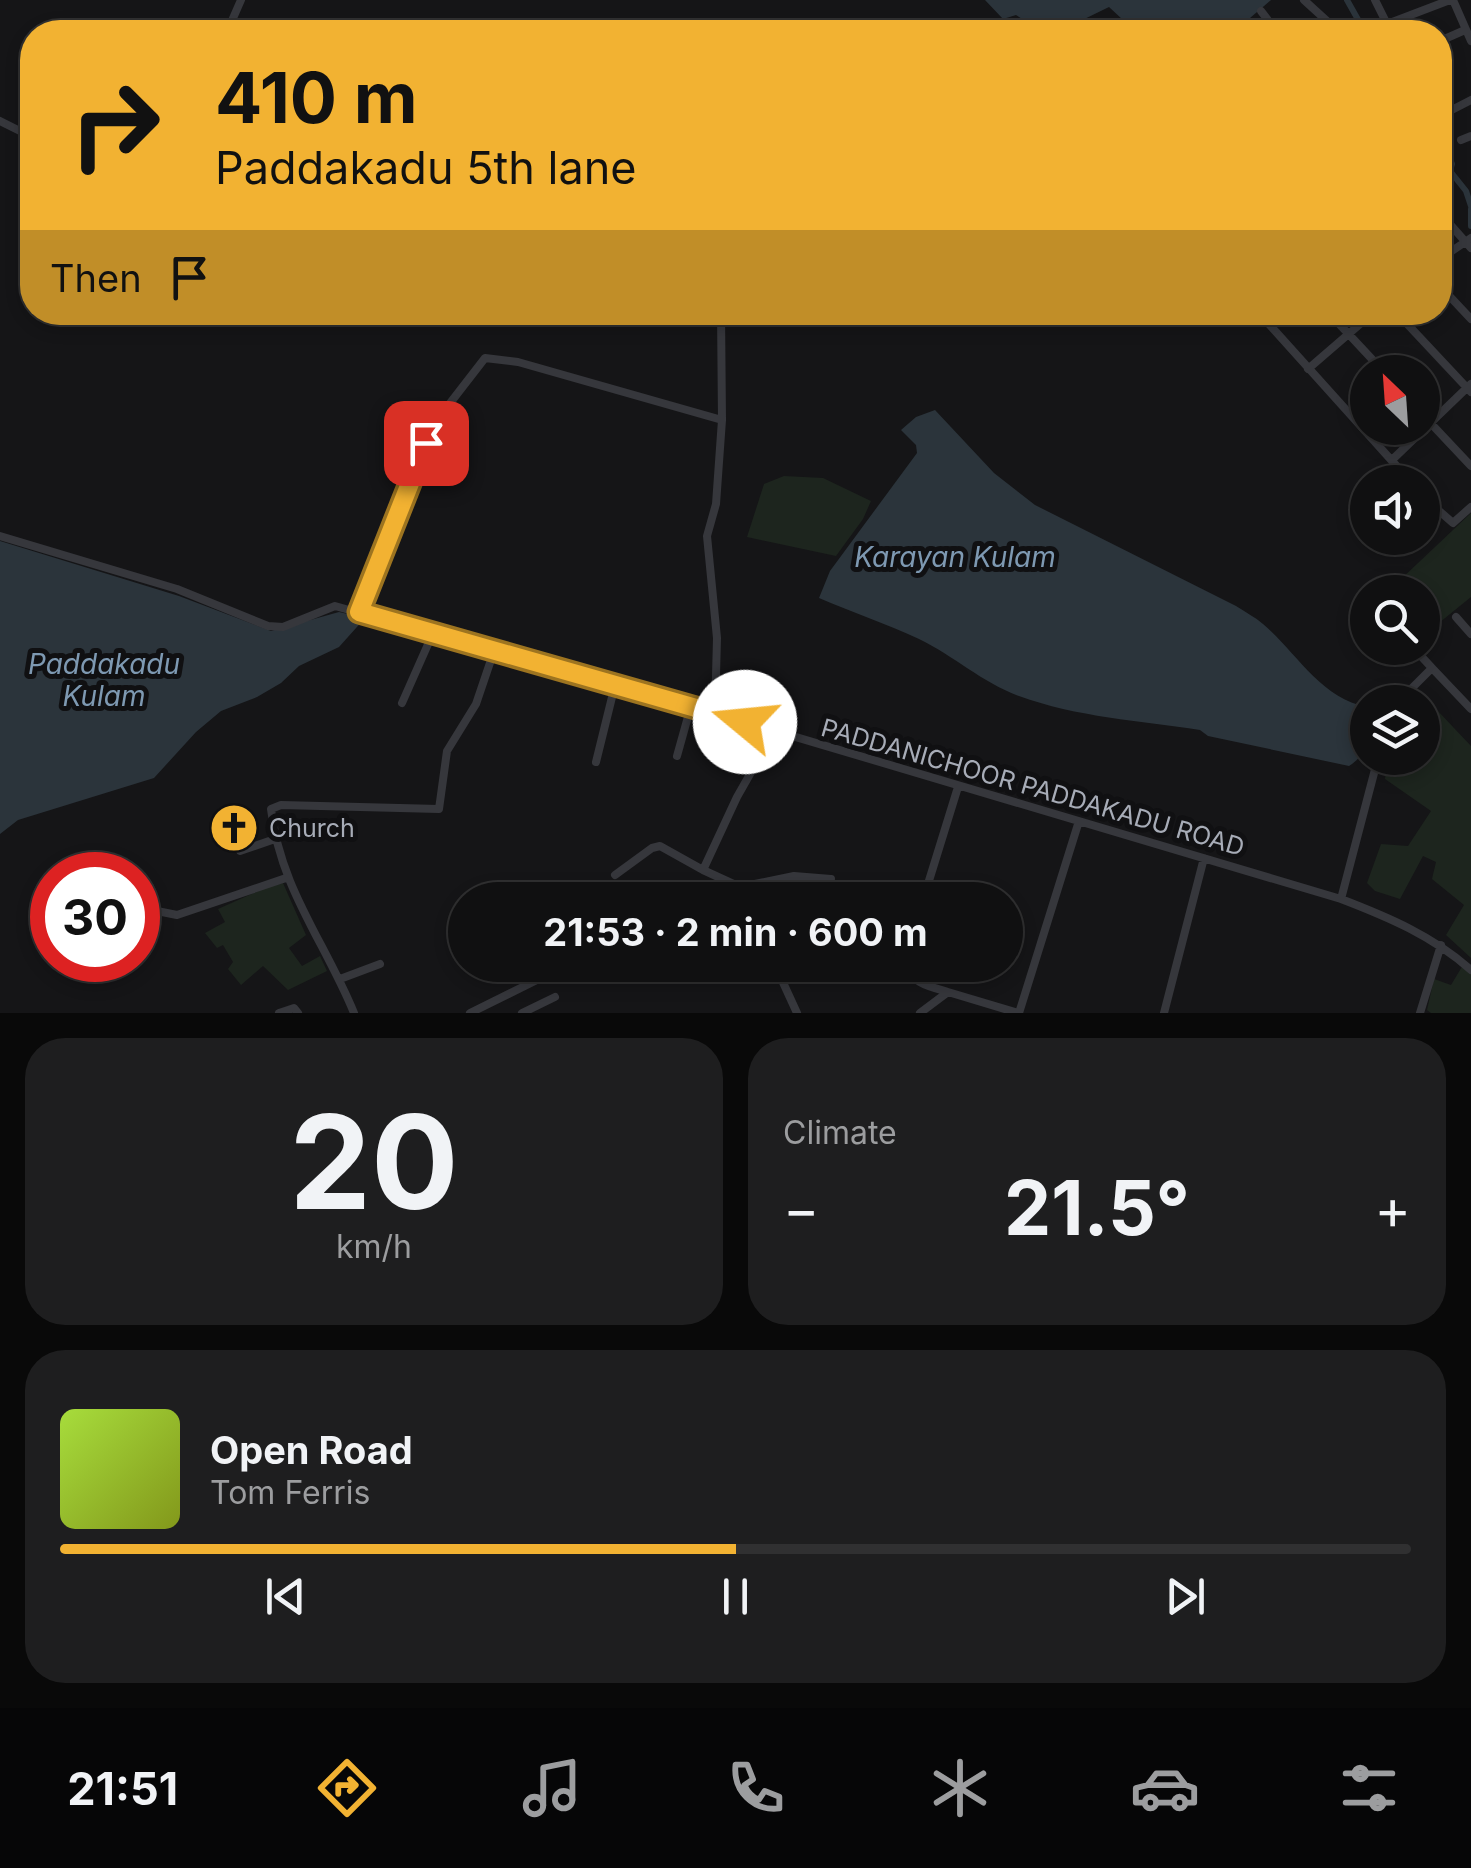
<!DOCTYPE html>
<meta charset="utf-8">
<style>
body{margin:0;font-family:Inter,sans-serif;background:#1e1e1f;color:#f1f3f6;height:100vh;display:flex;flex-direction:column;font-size:38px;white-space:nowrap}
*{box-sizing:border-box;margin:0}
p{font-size:32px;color:#9c9d9f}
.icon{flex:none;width:55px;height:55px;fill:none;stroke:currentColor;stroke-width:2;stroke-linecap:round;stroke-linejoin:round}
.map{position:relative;height:1013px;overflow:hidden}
.sheet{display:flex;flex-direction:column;gap:25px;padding:25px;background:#090909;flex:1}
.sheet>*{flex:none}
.hud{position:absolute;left:20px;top:20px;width:1432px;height:305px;border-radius:40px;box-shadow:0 5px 15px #0003,0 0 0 2px #303031;background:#f2b232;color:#111;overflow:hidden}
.needle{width:65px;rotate:335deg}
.controls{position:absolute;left:1350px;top:355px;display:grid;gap:20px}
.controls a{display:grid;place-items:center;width:90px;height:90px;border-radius:50%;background:#101011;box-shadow:0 5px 15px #0003,0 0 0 2px #303031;font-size:50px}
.speed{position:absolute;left:30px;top:852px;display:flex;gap:20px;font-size:50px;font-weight:700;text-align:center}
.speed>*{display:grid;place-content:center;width:130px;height:130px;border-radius:50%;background:#101011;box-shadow:0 5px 15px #0003,0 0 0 2px #303031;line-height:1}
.speed .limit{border:15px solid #d22;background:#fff;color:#111}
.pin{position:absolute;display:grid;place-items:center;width:85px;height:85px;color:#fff;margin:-42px;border-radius:20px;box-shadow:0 5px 15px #0006}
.me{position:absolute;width:110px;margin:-55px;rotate:287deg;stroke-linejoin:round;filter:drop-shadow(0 0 8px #0008)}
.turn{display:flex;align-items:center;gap:35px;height:210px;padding:0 30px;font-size:45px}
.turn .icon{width:130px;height:130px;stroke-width:2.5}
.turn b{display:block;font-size:70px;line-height:85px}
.then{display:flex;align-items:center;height:95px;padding:0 30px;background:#0003;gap:20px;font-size:38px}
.big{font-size:75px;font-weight:700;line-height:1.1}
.sheet .widget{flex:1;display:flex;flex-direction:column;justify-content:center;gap:15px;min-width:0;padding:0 35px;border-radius:40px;background:#1e1e1f}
.sheet .dial{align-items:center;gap:0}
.dial b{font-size:130px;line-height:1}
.song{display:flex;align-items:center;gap:30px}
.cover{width:120px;height:120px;border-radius:15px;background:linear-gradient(135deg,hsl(80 70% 55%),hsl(70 70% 35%))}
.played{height:10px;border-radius:5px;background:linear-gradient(90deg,#f2b232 50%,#303031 50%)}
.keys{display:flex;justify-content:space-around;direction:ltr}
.heat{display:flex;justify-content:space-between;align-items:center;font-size:55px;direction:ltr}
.sheet .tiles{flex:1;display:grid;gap:25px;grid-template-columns:1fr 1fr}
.widget:last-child{grid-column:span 2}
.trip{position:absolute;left:448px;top:882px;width:575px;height:100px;border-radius:50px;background:#101011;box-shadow:0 5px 15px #0003,0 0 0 2px #303031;font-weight:700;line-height:100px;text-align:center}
.menu{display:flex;height:160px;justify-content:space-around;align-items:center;background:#060607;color:#9c9d9f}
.menu .icon{width:70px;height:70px}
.menu .current{color:#f2b232}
.menu b{font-size:45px;color:#f1f3f6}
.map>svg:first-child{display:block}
</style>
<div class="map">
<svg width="1471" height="1013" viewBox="0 0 1471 1013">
<rect width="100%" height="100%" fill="#151517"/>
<path fill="#1d251e" d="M784,476l39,2 48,23 -8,18 -27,37 -89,-19 17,-53z
M1471,513v84l-37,30 -11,-10 -1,-25h-19l-3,-12z
M1423,710h14l34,36v212l-25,-23 18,-30 -32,-26 4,-17 -13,-6 -23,43 -25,-8 -8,-8 14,-39 27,2 23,-35 -46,-32 3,-21h34z
M283,883l23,52 -17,13 13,18 18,-10 7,15 -39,19 -25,-24 -22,19 -13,-16 5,-7 -10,-17 -6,3 -12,-15 20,-11 -7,-13 47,-21z
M1463,965l8,8v40h-40l-4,-3 7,-31 17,6z"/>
<path fill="#2b343b" d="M985,0h286l-28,24 -17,8h-90l-27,-25 -43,21 -27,2 -23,-15 -13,4z
M935,410l59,63 41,32 201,101c9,6 19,11 27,18 34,29 57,74 104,83 1,24 5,45 -18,59l-141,-30 -8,-6c-59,-9 -124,-13 -181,-34 -36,-13 -65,-40 -100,-57 -32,-15 -67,-27 -100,-41l11,-27 87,-118 -1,-8 -15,-15 15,-13z
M0,541l179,55 92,35 68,-19 26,6 -26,29 -40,19 -18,17 -24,14 -36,14 -25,21 -42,46 -136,42 -18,14z"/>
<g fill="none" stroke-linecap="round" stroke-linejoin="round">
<path stroke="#2b343b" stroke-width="6" d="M1347,0l18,32
M1440,94l5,43 -2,6 9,21 -2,7 16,20 5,15
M1471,209v17"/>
<path stroke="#36373c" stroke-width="8" d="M1304,0l35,32
M1375,0l12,24 63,-24
M1453,0l18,41
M1261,11l16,21
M227,32l14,-32
M1440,41l25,-11
M1440,116l31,-16
M0,121l32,16
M1461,140l10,-4
M1440,213l31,35
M1440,259l31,-21
M1440,286l31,33
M1258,312l153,170
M1328,312l56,60
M1396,312l75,80
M1308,369l66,-57
M1422,414l49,52
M1393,459l78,-75
M1422,496l31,27 18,-16
M0,536l177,53 91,37 15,1 52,-21 380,107 626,186c47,18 92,37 130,71
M359,611l67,-168 11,-23 48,-62 33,4 204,58
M1456,617l15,17
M1422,642l7,-10
M1419,648l1,7 12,13
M1398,702l34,-34 39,41
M402,703l31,-70
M715,713l2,-75 -10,-102 9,-32 6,-84 -1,-108
M677,756l14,-50
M596,762l19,-77
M240,851l35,-12
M615,875l37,-27 8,-2 43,24
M740,887l54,-11 37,3
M1341,899l37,-141
M746,900l-6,-13 -37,-17 34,-73 37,-65
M923,900l35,-113
M147,909l30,6 109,-37
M775,965l22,48
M907,965c4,19 25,22 41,27
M340,979l40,-15
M279,1013l15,-5 4,5
M354,1013c-29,-71 -74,-125 -83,-204l10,-4 158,4 8,-58 29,-47 18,-53
M470,1013l79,-39
M522,1013l33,-16
M920,1013l28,-21 70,21
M1019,1013l60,-192
M1164,1013l40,-155
M1420,1013l21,-68"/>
</g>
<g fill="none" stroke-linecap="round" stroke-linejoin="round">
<g stroke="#9d7420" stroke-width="25">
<path id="route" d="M426,443l-67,169 386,110"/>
</g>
<use href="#route" stroke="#f2b232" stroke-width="18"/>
</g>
<defs>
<g id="church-disc" transform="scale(2.5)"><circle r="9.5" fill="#f2b232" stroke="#101012"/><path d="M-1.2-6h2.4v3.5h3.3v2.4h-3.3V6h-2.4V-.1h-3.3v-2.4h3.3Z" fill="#111"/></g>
</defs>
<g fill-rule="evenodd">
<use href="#church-disc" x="234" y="828"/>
</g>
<g text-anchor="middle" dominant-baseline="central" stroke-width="10" stroke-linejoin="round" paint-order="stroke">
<g font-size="25" fill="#a7acb7" stroke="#101012">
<text transform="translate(1033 787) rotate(16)">PADDANICHOOR PADDAKADU ROAD</text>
</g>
<g font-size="25" fill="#a7acb7" stroke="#101012" text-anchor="start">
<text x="269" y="828">Church</text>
</g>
<g font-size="28" font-style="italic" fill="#7e99b2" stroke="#101012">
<text x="955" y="557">Karayan Kulam</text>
<text x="104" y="664">Paddakadu<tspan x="104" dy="32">Kulam</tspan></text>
</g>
</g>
</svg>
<div class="controls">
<a><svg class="needle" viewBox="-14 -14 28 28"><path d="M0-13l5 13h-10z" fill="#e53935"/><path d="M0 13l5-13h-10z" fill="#9c9d9f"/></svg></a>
<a><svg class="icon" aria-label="sound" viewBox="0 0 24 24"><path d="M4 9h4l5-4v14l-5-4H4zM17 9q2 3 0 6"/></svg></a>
<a><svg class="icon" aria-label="search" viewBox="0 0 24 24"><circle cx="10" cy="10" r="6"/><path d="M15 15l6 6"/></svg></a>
<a><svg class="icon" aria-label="layers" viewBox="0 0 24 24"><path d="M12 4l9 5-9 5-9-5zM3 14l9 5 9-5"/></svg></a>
</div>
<div class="speed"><div class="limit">30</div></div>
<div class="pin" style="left:426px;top:443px;background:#d93025"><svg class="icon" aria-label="arrive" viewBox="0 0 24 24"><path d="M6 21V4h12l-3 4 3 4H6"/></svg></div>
<svg class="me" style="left:745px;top:722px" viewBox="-20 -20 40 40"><circle r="19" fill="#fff"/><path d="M0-13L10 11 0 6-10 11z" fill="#f2b232"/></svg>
<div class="trip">21:53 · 2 min · 600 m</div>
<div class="hud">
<div class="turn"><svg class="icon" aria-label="right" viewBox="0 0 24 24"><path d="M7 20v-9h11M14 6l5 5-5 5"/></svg><div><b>410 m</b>Paddakadu 5th lane</div></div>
<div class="then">Then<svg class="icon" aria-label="arrive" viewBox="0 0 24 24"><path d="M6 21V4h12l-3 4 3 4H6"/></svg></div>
</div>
</div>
<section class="sheet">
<div class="tiles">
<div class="widget dial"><b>20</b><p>km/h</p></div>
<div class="widget"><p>Climate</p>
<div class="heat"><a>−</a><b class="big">21.5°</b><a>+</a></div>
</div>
<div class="widget">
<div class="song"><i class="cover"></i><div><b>Open Road</b><p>Tom Ferris</p></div></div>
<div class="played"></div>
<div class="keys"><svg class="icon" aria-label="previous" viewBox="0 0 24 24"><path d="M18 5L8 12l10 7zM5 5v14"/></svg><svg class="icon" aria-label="pause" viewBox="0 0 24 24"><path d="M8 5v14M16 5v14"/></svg><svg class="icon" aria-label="next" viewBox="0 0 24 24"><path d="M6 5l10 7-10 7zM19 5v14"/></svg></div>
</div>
</div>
</section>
<nav class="menu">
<b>21:51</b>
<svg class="icon current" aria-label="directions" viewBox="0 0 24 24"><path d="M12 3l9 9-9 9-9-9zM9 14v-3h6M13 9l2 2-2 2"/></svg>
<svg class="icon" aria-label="music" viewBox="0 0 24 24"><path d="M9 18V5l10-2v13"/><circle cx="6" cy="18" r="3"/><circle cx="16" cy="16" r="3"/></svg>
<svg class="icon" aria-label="phone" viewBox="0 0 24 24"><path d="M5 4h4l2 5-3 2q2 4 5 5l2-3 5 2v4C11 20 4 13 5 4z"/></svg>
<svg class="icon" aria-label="climate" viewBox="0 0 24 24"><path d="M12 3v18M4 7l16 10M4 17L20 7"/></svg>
<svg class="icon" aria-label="car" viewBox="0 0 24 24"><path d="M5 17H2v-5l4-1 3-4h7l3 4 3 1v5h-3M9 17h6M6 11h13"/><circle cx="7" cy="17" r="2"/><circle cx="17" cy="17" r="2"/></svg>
<svg class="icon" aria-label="filters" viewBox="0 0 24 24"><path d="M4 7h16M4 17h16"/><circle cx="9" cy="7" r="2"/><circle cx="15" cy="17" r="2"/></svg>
</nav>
